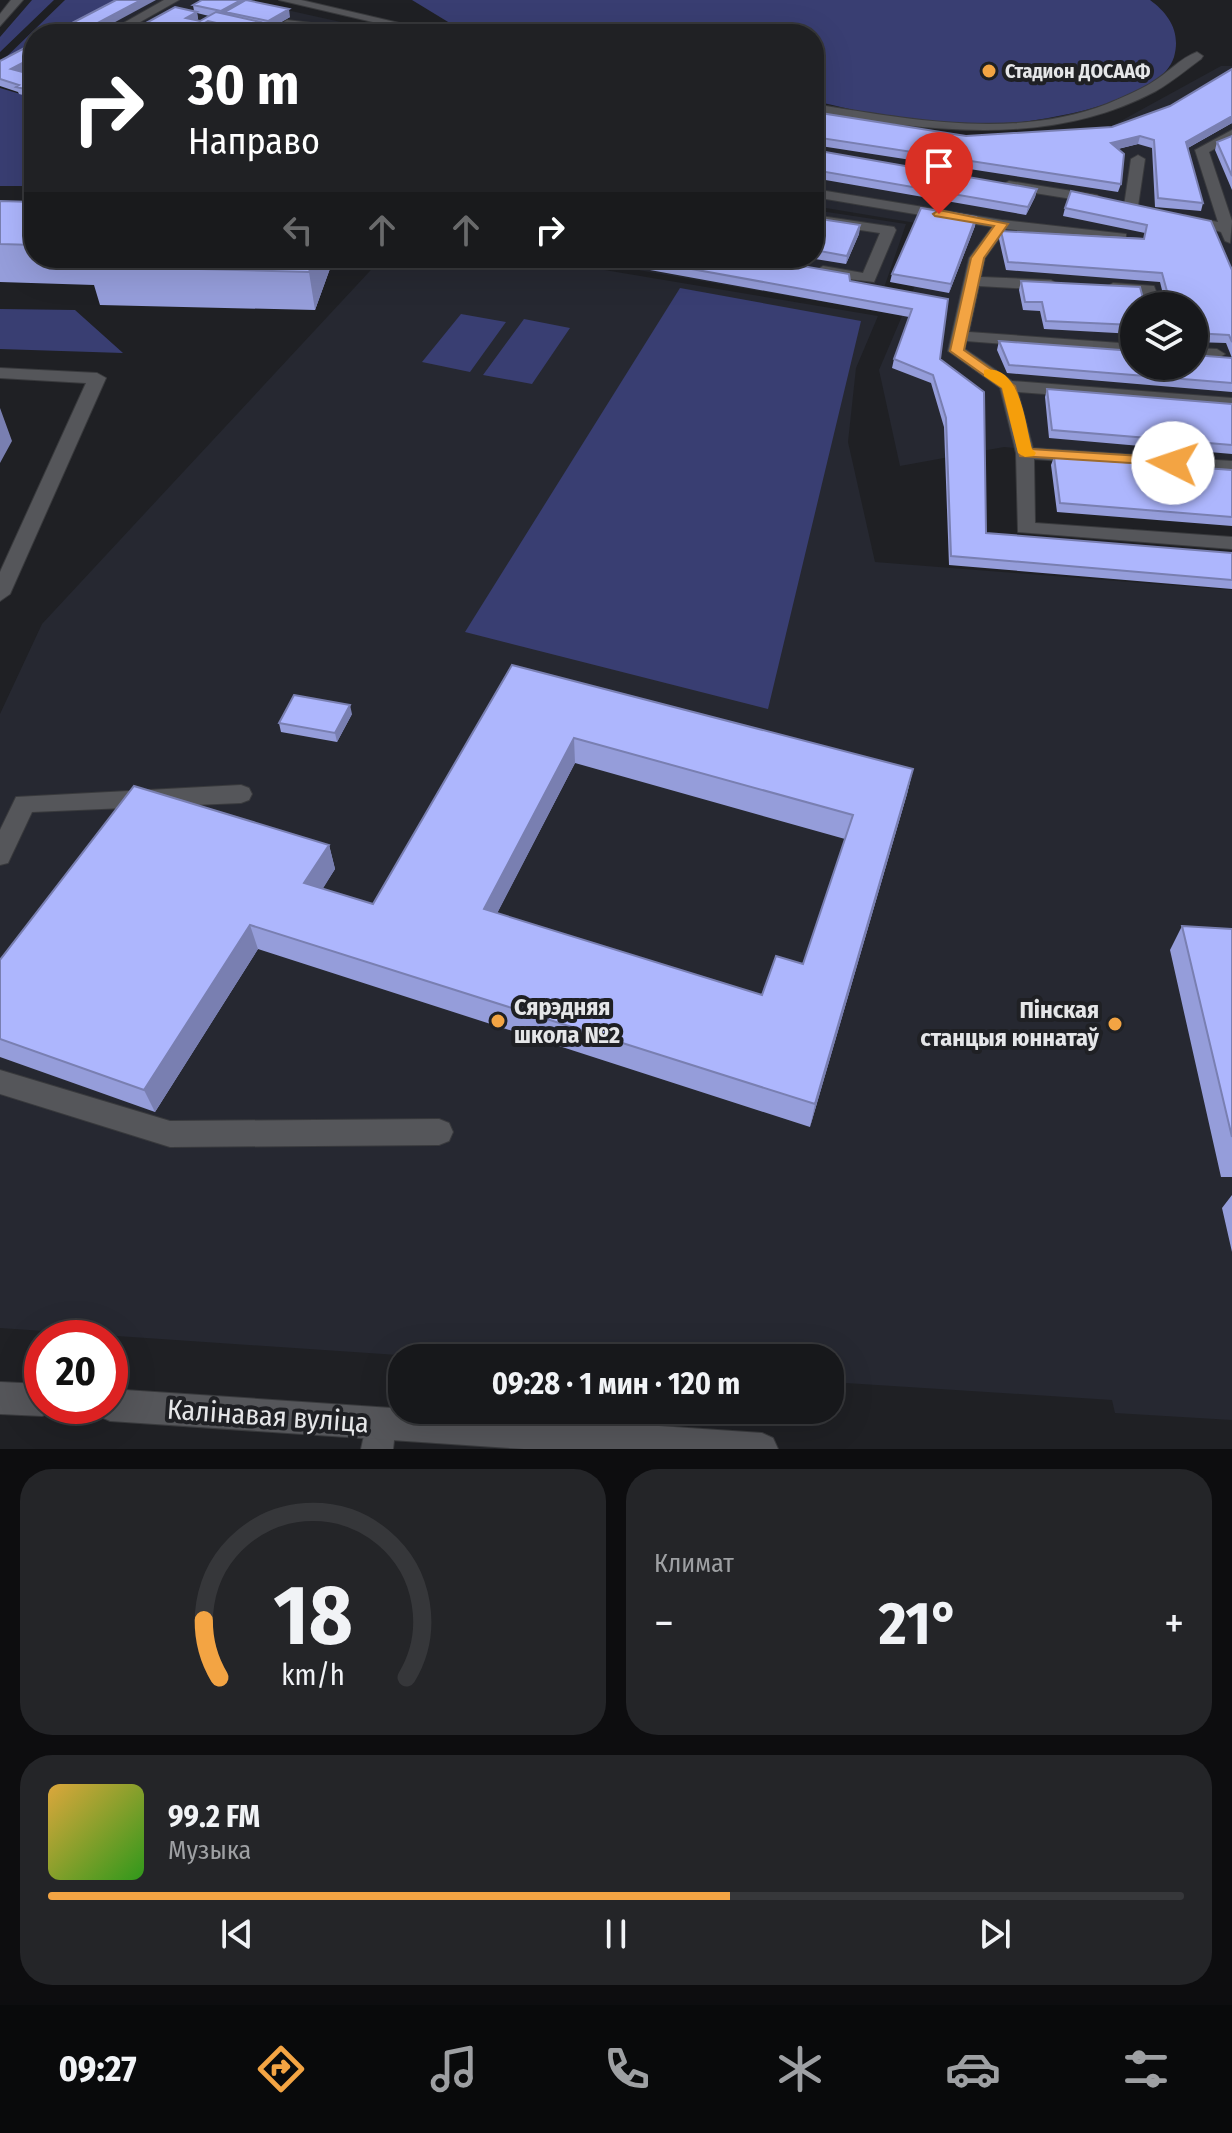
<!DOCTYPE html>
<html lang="ru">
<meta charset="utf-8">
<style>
body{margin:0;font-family:"Fira Sans Condensed",sans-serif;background:#242528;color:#f1f3f6;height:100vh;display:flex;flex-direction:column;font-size:30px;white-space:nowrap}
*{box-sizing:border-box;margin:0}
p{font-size:26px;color:#9ea0a3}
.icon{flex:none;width:44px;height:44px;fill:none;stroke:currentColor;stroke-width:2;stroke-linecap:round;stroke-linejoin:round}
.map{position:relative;height:1449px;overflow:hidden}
.sheet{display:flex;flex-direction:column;gap:20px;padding:20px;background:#0d0d0f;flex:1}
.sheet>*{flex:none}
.top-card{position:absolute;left:24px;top:24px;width:800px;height:244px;border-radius:32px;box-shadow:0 8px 32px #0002,0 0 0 2px #36373a;background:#202124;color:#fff;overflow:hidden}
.controls{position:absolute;left:1120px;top:292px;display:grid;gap:16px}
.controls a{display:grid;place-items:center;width:88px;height:88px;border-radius:50%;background:#17181b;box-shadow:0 8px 32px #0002,0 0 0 2px #36373a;font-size:40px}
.speed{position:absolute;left:24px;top:1320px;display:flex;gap:16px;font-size:40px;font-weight:700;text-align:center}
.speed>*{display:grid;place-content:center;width:104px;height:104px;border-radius:50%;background:#17181b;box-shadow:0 8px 32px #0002,0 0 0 2px #36373a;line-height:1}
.speed .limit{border:12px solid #d22;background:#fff;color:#111}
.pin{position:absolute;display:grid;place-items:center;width:68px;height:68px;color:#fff;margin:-82px -34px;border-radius:50% 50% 50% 0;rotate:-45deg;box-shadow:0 0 8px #0007}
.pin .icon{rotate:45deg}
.me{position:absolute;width:88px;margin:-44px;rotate:274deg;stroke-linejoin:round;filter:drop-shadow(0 0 6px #0008)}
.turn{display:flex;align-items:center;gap:28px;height:168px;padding:0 32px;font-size:36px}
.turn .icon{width:104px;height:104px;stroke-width:2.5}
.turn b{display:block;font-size:56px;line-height:68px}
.lanes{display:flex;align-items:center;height:76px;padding:0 32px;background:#0003;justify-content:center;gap:40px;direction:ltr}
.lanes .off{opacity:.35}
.big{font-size:60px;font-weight:700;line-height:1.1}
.sheet .widget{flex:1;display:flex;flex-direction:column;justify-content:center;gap:12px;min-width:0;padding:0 28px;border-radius:32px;background:#242528}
.sheet .dial{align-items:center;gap:0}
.dial svg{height:208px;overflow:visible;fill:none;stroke:#36373a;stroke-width:7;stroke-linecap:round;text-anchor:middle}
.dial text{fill:#f1f3f6;stroke:none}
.song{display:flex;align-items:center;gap:24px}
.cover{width:96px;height:96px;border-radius:12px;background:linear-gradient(135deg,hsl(40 70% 55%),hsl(110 70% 35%))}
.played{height:8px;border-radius:4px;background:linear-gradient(90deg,#f3a443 60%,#36373a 60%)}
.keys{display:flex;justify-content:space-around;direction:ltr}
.heat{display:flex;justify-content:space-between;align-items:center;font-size:44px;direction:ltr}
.sheet .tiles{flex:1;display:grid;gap:20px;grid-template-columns:1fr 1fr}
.widget:last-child{grid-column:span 2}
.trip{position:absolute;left:388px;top:1344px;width:456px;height:80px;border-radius:32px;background:#17181b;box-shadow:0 8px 32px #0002,0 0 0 2px #36373a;font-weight:700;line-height:80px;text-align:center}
.tab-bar{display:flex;height:128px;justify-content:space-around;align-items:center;background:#090a0b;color:#9ea0a3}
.tab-bar .icon{width:56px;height:56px}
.tab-bar .current{color:#f3a443}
.tab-bar b{font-size:36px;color:#f1f3f6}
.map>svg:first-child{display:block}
</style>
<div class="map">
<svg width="1232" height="1449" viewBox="0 0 1232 1449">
<rect width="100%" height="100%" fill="#1f2024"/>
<path fill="#262831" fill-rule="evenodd" d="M132,0h110l153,34h-327z
M1221,66h11v403l-228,-22 -104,19 -21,-96 61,-143 -126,-21v-89l154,24 140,-13zM1134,306h60v60h-60z
M814,210l92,14 -30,87 -307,-53h245z
M382,258h151l345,58 -22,52 -8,74 27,120 357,28v830l-117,-7 -3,-13 -282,-18v-24h-388l-442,-30v-614l42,-90z"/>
<path fill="#393e72" d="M32,0h22l-54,52v-15z
M65,0h67l-65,34h-33v18l-34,11z
M412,0h738c19,14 31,32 24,57 -17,54 -173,71 -223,70 -42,-2 -95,-17 -137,-26v-67h-310l-46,-6z
M0,88l34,10v88h-34z
M680,288l181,33 -93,388 -303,-77z
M0,309l75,1 48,43 -123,-4z
M461,314l45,8 -36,50 -48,-10z
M524,319l46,9 -38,56 -49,-9z"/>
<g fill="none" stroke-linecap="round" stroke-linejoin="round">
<g stroke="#393a3d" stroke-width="2">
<path id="service" d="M164,0h15l-60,34h-15z
M279,0h22l145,34h-22z
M287,20l57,7 6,4c-14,8 -40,-2 -56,-3 -10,0 -20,6 -31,6z
M1197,52l6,4 -2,3c-14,10 -29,23 -45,32 -107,57 -227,40 -342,21v-8c93,15 201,36 293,0 14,-6 31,-13 44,-21 16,-9 29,-25 46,-31z
M1232,130v9l-23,13 23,69 -2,22 -5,-2 -4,-9 -43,-13 7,-4 33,7 -23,-72z
M1138,155l7,4 -7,47 -7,4 -7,-4 7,-47z
M1009,181l88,14 7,4 -7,4 -93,-15 -2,-3z
M814,189l188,31 124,14v6l-5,2 -115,-13 -21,29 -4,19 70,3 8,5 -8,5 -72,-4 -10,46 165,12v10l-168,-13 -1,8 47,32 220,17v10l-214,-16 15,56 199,13v12l-198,-14 1,64 197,14v12l-214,-17 -2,-79 -16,-65 -52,-37 21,-93 23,-31 -178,-30z
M814,215l80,12 2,3 -22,52 -51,-6 -8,-5 8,-5 40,7 17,-40 -66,-10z
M1113,283l41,3 8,20h-16l-4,-12 -35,-3 -2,-3z
M1194,348l23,1 8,5 -8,5 -23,-1z
M0,368l97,5 9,5 -96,216 -10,7v-29l86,-189 -86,-5z
M241,785l8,3 3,6 -3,6 -8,3 -209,9 -24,51 -8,2v-35l16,-33z
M0,1070l170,51 269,-2 10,4 4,9 -4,9 -10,4 -269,2 -170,-53z"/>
</g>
<g stroke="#393a3d" stroke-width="2">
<path id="minor" d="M380,1408l11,5 5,11 -3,25h-32l8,-36z"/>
</g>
<g stroke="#393a3d" stroke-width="2">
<path id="tertiary" d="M11,0h12l-23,26v-12z
M0,1382l42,2v22h13l-2,5 -11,5 -42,-2z
M110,1389l652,44 11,5 5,11h-254l-414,-28 -11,-5 -4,-10h15z"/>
</g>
<use href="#service" fill="#55565a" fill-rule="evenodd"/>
<use href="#minor" fill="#55565a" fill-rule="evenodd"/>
<use href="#tertiary" fill="#55565a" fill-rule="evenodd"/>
</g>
<path fill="#959dda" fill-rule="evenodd" d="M202,0h47l41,17 -21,12 -8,-2 1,3 -8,4h-21l-23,-5 -10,5h-74l68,-23 -1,-6zM197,13l12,3 -9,5 -3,-1 1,-1z
M34,43v23l-12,6 12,3v23l-15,-4 -1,-2 -18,-6v-25z
M1232,69v54l-44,25 15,55 -2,8 -46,-4 -3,-59 -14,-4 -20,5 3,35 -3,8 -304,-47v-33l152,24 146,-9 58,-21z
M1232,136v54l-17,-40 2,-8z
M814,150l223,39 -2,8 -9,18 -212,-37z
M0,201l34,1v56h298v5l-17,47 -215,-5 -6,-20 -94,-3z
M1065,208l146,13 21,49v122l-225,-19 -10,-23 2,-9 233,17 -6,-15 -32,-1v-36h-28l-6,-24 -154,-12 -7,-31 2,-8 143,7 1,-5 -82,-17z
M976,217l-1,9 -26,67 -59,-11 2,-8z
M814,218l46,7 -1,9 -13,30 -37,-6h5z
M584,258h172l94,23 98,18 -8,60 46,174 246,20v36l-283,-24 -5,-138 -13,-44 -39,-15 2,-9 15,-42z
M1021,281l113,25v28l-90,-5 -4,-18 -17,-1 -4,-20z
M1047,389l185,15v50l-183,-16 -4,-41z
M1054,457l178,13v56l-175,-14 -6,-47z
M512,665l401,104 -6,25 -97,333 -552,-178 -103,163 -155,-55v-97l329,-115 6,24 -13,20 51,15zM575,763l270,76 -42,125 -41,31 -265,-82z
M352,714l-15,28 -56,-10 -2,-9z
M1182,926l50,3v248h-11l-51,-227z
M1232,1195v57l-10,-44z"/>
<path fill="#797fb1" d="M141,0h15l-63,34h-16z
M241,0h8v3l-24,9 1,4 -4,3 -1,-8z
M289,9l1,8 -21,12 -1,-8z
M197,12l1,7 -10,6 -2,-7z
M208,21l2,8 -10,5h-14z
M260,22l2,8 -8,4h-6l-1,-4z
M310,27l1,7h-13z
M34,57v9l-21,11 -2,-8z
M1232,116v7l-48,27 2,-8z
M1140,136l-2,8 -29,7 2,-8z
M1037,189l-2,8 -9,18 2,-8z
M976,217l-1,9 -26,67 2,-9z
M860,225l-1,9 -13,30 1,-8z
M314,258h18v5l-17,47 -6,-38z
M0,408l12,33 -12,22z
M350,705l2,9 -15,28 -2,-9z
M574,738l1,25 -88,170 -3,-24z
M913,769l-6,25 -97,333 5,-23z
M329,845l6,24 -24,39 -7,-25z
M250,925l8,24 -103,163 -11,-22z"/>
<path fill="#adb6fd" stroke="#797fb1" stroke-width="2" fill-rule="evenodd" d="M116,0h25l-64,34h-26z
M202,0h39l-20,11 -28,-6z
M246,0l43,9 -21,12 -43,-9z
M175,7l22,5 -11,6 14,3 16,-9 44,10 -13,8 -39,-9 -22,13h-60z
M293,23l17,4 -12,7h-23z
M34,43v14l-23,12 23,6v16l-18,-4 3,-2 -19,-6v-18z
M1232,69v47l-46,26 17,61 -45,-5 -4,-58 -14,-4 -29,7 13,11 -3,30 -307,-47v-25l152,24 146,-9 58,-21z
M1232,136v40l-15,-34z
M814,150l223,39 -9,18 -214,-37z
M1071,191l140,30 21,49v72l-3,-7 -35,-2v-27h-23l-9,-33 -154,-11 -7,-31 143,8 3,-14 -82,-17z
M0,201l34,1v43l-34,-1z
M921,208l55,9 -25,67 -59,-10z
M814,218l46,7 -13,31 -33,-6z
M93,258h221l-5,14 -221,-6z
M631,258h125l93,16 1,7 98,18 -8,60 44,33 2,141 246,20v27l-281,-24 -5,-138 -13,-43 -39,-16 18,-50z
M1021,281l119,6 5,19h-11v19l-88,-4 -4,-19h-17z
M999,341l135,10v15h60v-11l38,3v25l-223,-18z
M1047,389l185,15v41l-180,-15z
M1054,457l178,13v47l-172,-14z
M512,665l401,104 -98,335 -565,-179 -106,165 -144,-51v-79l134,-174 195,59 -25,38 69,21zM574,738l279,77 -50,149 -27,-8 -14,39 -278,-86z
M294,695l56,10 -15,28 -56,-10z
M1182,926l50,3v208z"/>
<path fill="#f3a443" stroke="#9e6b2c" stroke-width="2" d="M939,210l69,14 -24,34 -20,92 51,36 16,63 142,9 5,2v6l-158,-10 -18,-68 -52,-37 21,-93 23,-32 -59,-10 -2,-2z"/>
<path fill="#f59e0b" d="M984,370c37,-6 41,54 48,79l4,4 -2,3 -9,1 -7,-4 -16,-65 -18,-12z"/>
<g fill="#f3a443" stroke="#1f2024" stroke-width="3">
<circle cx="989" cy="71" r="8"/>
<circle cx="498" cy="1021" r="8"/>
<circle cx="1115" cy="1024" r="8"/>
</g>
<g text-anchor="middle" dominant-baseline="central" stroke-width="8" stroke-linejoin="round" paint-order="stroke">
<g font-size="20" font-weight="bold" fill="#e5e6e8" stroke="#1f2024" text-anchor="start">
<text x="1005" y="71">Стадион ДОСААФ</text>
</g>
<g font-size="24" font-weight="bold" fill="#e5e6e8" stroke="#1f2024" text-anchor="start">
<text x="514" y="1007">Сярэдняя<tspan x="514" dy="28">школа №2</tspan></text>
<text x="1099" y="1010" text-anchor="end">Пінская<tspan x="1099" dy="28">станцыя юннатаў</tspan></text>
</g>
<g font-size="28" fill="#e5e6e8" stroke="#1f2024">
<text transform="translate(268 1416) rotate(4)">Калінавая вуліца</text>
</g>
</g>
</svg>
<div class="controls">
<a><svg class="icon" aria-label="layers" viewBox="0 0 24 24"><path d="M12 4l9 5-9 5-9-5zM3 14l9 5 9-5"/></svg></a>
</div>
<div class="speed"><div class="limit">20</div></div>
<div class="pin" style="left:939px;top:214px;background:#d93025"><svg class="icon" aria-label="arrive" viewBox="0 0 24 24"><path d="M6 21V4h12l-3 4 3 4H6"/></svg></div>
<svg class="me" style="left:1173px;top:463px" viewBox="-20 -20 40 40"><circle r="19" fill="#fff"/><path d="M0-13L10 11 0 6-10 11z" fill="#f3a443"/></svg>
<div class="trip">09:28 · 1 мин · 120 m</div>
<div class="top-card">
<div class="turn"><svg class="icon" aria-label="right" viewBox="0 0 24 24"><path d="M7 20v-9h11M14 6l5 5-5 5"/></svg><div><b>30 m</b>Направо</div></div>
<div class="lanes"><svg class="icon off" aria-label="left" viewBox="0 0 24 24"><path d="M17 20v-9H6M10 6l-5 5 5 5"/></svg><svg class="icon off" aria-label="ahead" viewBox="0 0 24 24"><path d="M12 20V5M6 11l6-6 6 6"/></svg><svg class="icon off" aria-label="ahead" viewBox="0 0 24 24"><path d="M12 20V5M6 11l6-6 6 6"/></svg><svg class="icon" aria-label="right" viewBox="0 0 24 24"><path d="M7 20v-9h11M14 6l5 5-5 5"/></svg></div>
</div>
</div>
<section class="sheet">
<div class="tiles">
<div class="widget dial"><svg viewBox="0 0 100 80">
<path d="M14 69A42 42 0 1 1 86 69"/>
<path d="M14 69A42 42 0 0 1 8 47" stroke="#f3a443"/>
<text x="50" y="56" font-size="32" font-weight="700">18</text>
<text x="50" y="72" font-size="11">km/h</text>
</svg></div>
<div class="widget"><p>Климат</p>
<div class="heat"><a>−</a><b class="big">21°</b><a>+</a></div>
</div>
<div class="widget">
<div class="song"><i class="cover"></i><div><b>99.2 FM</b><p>Музыка</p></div></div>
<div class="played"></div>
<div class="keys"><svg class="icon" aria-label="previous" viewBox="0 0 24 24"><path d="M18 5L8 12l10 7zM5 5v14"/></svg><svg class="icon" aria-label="pause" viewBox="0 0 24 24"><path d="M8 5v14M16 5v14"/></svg><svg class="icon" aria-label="next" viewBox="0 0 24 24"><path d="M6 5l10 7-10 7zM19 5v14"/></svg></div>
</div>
</div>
</section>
<nav class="tab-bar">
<b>09:27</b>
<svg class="icon current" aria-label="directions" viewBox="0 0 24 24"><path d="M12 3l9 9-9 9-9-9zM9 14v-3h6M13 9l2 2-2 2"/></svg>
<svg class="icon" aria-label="music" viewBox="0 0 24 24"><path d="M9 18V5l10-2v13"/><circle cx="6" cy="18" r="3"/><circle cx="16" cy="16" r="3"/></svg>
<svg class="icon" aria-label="phone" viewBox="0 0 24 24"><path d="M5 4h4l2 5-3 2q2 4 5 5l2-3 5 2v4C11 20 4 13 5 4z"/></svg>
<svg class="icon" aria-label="climate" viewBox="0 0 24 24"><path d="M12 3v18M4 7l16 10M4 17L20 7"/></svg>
<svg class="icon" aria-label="car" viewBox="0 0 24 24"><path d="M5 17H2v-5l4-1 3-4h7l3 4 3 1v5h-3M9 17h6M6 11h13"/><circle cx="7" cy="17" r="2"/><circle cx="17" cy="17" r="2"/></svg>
<svg class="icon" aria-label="filters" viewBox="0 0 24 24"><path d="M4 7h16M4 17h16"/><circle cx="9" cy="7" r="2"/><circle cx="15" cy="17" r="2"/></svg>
</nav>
